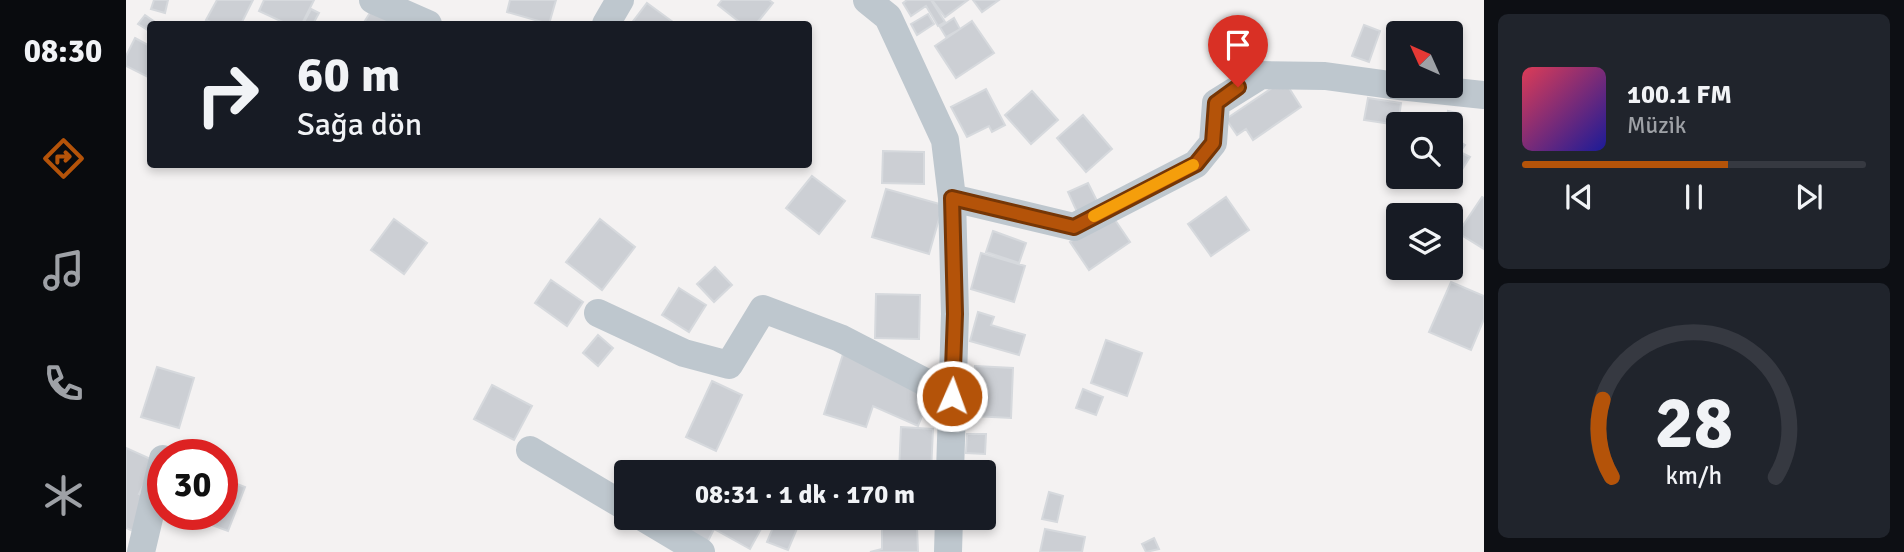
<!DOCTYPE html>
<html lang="tr">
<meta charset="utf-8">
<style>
body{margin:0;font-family:Signika,sans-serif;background:#20242c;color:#f1f3f6;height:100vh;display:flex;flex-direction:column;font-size:26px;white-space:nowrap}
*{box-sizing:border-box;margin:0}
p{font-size:23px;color:#9ea1a6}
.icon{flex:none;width:38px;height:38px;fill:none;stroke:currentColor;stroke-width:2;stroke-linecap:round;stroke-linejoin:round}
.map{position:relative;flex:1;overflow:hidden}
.sheet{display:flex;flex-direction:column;gap:14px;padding:14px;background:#0d0f14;width:420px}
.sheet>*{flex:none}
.guide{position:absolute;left:21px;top:21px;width:665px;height:147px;border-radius:7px;box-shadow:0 4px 10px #0003;background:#171b24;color:#f1f3f6;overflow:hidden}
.needle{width:46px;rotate:315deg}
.fabs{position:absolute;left:1260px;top:21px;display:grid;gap:14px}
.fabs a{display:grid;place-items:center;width:77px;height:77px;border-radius:7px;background:#171b24;box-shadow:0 4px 10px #0003;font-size:35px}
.speed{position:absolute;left:21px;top:439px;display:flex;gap:14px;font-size:35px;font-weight:700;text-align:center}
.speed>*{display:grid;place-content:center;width:91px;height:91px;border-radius:50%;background:#171b24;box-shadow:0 4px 10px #0003;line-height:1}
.speed .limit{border:10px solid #d22;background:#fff;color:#111}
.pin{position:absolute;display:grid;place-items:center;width:60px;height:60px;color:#fff;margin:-72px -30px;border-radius:50% 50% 50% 0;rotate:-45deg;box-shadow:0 0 7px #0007}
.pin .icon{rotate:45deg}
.me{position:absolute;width:77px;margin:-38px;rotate:2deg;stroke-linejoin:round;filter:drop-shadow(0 0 5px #0008)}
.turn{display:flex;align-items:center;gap:24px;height:147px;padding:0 35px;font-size:32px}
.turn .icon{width:91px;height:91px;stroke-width:2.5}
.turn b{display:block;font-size:49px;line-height:60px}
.sheet .tile{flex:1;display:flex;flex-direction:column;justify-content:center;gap:10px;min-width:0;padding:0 24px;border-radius:10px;background:#20242c}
.sheet .dial{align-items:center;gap:0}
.dial svg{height:182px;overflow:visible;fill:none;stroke:#363941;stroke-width:7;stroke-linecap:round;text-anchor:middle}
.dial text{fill:#f1f3f6;stroke:none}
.song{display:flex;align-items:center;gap:21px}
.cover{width:84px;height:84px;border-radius:10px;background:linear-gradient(135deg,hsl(350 70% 55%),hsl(240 70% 35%))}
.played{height:7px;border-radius:4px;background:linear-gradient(90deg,#b45309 60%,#363941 60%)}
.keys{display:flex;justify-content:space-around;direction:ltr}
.trip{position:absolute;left:488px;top:460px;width:382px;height:70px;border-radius:7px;background:#171b24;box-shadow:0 4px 10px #0003;font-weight:700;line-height:70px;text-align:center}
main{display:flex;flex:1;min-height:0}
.menu{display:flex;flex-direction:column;width:126px;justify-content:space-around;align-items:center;background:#090b0e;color:#9ea1a6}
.menu .icon{width:49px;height:49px}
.menu .selected{color:#b45309}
.menu b{font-size:32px;color:#f1f3f6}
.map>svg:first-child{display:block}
</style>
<main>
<nav class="menu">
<b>08:30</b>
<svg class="icon selected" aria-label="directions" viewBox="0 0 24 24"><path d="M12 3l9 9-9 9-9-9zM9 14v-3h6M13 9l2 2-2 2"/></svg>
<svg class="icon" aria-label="music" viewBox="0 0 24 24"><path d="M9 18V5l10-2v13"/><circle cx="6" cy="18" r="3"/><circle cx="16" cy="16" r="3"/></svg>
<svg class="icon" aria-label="phone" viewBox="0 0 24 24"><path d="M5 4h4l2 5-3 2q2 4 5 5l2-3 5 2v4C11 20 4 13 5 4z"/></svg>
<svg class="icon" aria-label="climate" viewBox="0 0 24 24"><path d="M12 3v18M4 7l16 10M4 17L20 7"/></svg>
</nav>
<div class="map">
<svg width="1358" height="552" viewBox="0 0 1358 552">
<rect width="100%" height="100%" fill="#f4f2f2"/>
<path fill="#cccfd4" stroke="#d6d9dd" stroke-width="2" d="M28,0h14l-3,13 -14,-4z
M91,0h36l-12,24h-26l-9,-4z
M138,0h50l-12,24h-15l-28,-13z
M384,0h46l-7,24 -42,-12z
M596,0h47l4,3 -17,21h-14l-24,-19z
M781,0h24l14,22 -7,4 -12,-20 -15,10 -8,-13z
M806,0h36l-23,17z
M847,0h26l-17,12z
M521,3l26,19 -2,2h-40z
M185,9l8,4 -6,11h-10z
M245,11l23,13h-31z
M802,14l6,10 -17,11 -6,-11z
M19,15l10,7 -6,9 -11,-7z
M828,18l6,11 -14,8 -6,-10z
M846,21l22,32 -38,25 -21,-32z
M1238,25l16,6 -11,31 -17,-6z
M9,38l15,8 -2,31 -22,-11v-10z
M1158,80l17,27 -48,33 -7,-11 -9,6 -11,-16z
M860,89l19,36 -13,7 -3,-6 -22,11 -16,-30z
M906,91l26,29 -27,24 -26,-29z
M1242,98l33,5 -3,22 -34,-5z
M1322,111l13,3 -3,13 -13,-4z
M957,115l29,34 -26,23 -29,-34z
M1325,136l14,9 -5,7 10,5 -19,30 -17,-10h17z
M757,151l41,1v32l-42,-1z
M686,176l33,25 -26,33 -33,-26z
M962,183l10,20 -21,9 -9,-20z
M760,189l57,16 -14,49 -57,-17z
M1100,197l23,33 -38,26 -23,-32z
M1356,197l2,1v51l-26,-16z
M985,214l19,28 -41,28 -19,-28z
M268,219l33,24 -23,31 -33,-24z
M474,219l35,28 -33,43 -36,-28z
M867,231l33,12 -7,20 -33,-11z
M855,253l44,13 -11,36 -43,-13z
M589,267l17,18 -18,17 -17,-18z
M425,280l32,22 -16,24 -32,-23z
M1325,282l33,14v23l-13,31 -42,-18z
M553,288l27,17 -17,27 -27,-17z
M750,294l44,1 -1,44 -44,-1z
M852,312l16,5 -3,8 34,10 -6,20 -49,-14z
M472,335l15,13 -15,18 -15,-13z
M980,340l36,13 -15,43 -36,-13z
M718,351l88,40 -14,35 -45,-20 -7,21 -42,-13z
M849,366l38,2 -2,50 -38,-2z
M31,367l37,11 -15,50 -38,-11z
M586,381l30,14 -26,56 -30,-14z
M366,385l40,21 -18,34 -40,-21z
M957,389l20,8 -7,18 -20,-7z
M775,427l32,2 -2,43h-32z
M841,434h19l-1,20 -19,-1z
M0,448l29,13 -16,33 9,4 -15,33 -7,-3z
M96,478l23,9 -17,44 -43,-16 37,-1z
M923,492l14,4 -6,26 -15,-3z
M560,518h81l-17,31 -36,-20 -8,16 -27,-15z
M651,518l24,1 -13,31 -21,-8z
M791,527l1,25h-48l12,-3v-20z
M919,529l40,8 -3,15h-42z
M1028,538l5,11 -13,3 -4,-8z"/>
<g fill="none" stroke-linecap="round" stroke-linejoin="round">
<path stroke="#bec7ce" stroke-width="28" d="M247,0l55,24
M741,0l21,17 57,123 7,58 3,116 -5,158
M480,24l14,-24
M1273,86l85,9
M826,198l122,29 122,-63 17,-21 3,-40 45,-28 64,1 73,10
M472,313l86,40 45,12 34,-56 77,29 112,58
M404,450l96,57
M518,518l57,34
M15,552l22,-93
M822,552l1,-34"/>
</g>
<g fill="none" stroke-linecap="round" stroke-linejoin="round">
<g stroke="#753606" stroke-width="18">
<path id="route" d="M826,396l3,-82 -3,-116 122,29 122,-63 17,-21 3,-40 22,-16"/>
</g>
<use href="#route" stroke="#b45309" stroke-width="12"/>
<path stroke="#f59e0b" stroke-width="12" d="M968,216l99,-51"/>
</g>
</svg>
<div class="fabs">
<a><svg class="needle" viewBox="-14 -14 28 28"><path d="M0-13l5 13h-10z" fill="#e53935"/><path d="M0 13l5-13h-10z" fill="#9ea1a6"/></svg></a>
<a><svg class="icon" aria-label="search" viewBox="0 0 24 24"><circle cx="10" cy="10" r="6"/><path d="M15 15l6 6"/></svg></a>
<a><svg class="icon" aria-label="layers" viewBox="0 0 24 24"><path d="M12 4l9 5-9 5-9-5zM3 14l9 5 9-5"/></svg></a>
</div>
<div class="speed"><div class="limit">30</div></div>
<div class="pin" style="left:1112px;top:87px;background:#d93025"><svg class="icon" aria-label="arrive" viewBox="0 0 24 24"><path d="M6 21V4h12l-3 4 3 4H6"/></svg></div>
<svg class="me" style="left:826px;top:396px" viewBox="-20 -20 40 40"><circle r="17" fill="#b45309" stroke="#fff" stroke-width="3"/><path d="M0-11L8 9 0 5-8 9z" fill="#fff"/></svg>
<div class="trip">08:31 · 1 dk · 170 m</div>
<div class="guide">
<div class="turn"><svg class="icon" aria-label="right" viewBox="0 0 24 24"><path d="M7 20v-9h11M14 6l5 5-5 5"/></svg><div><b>60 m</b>Sağa dön</div></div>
</div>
</div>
<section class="sheet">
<div class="tile">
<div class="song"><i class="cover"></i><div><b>100.1 FM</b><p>Müzik</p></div></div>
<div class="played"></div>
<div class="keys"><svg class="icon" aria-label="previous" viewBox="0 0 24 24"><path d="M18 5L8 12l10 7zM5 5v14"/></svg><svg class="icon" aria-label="pause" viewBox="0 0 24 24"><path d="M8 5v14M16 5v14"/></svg><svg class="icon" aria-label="next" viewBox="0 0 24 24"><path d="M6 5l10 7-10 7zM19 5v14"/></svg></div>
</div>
<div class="tile dial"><svg viewBox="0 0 100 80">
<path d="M14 69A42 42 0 1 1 86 69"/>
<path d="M14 69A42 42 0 0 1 10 35" stroke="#b45309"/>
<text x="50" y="56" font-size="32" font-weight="700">28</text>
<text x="50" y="72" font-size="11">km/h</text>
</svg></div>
</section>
</main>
